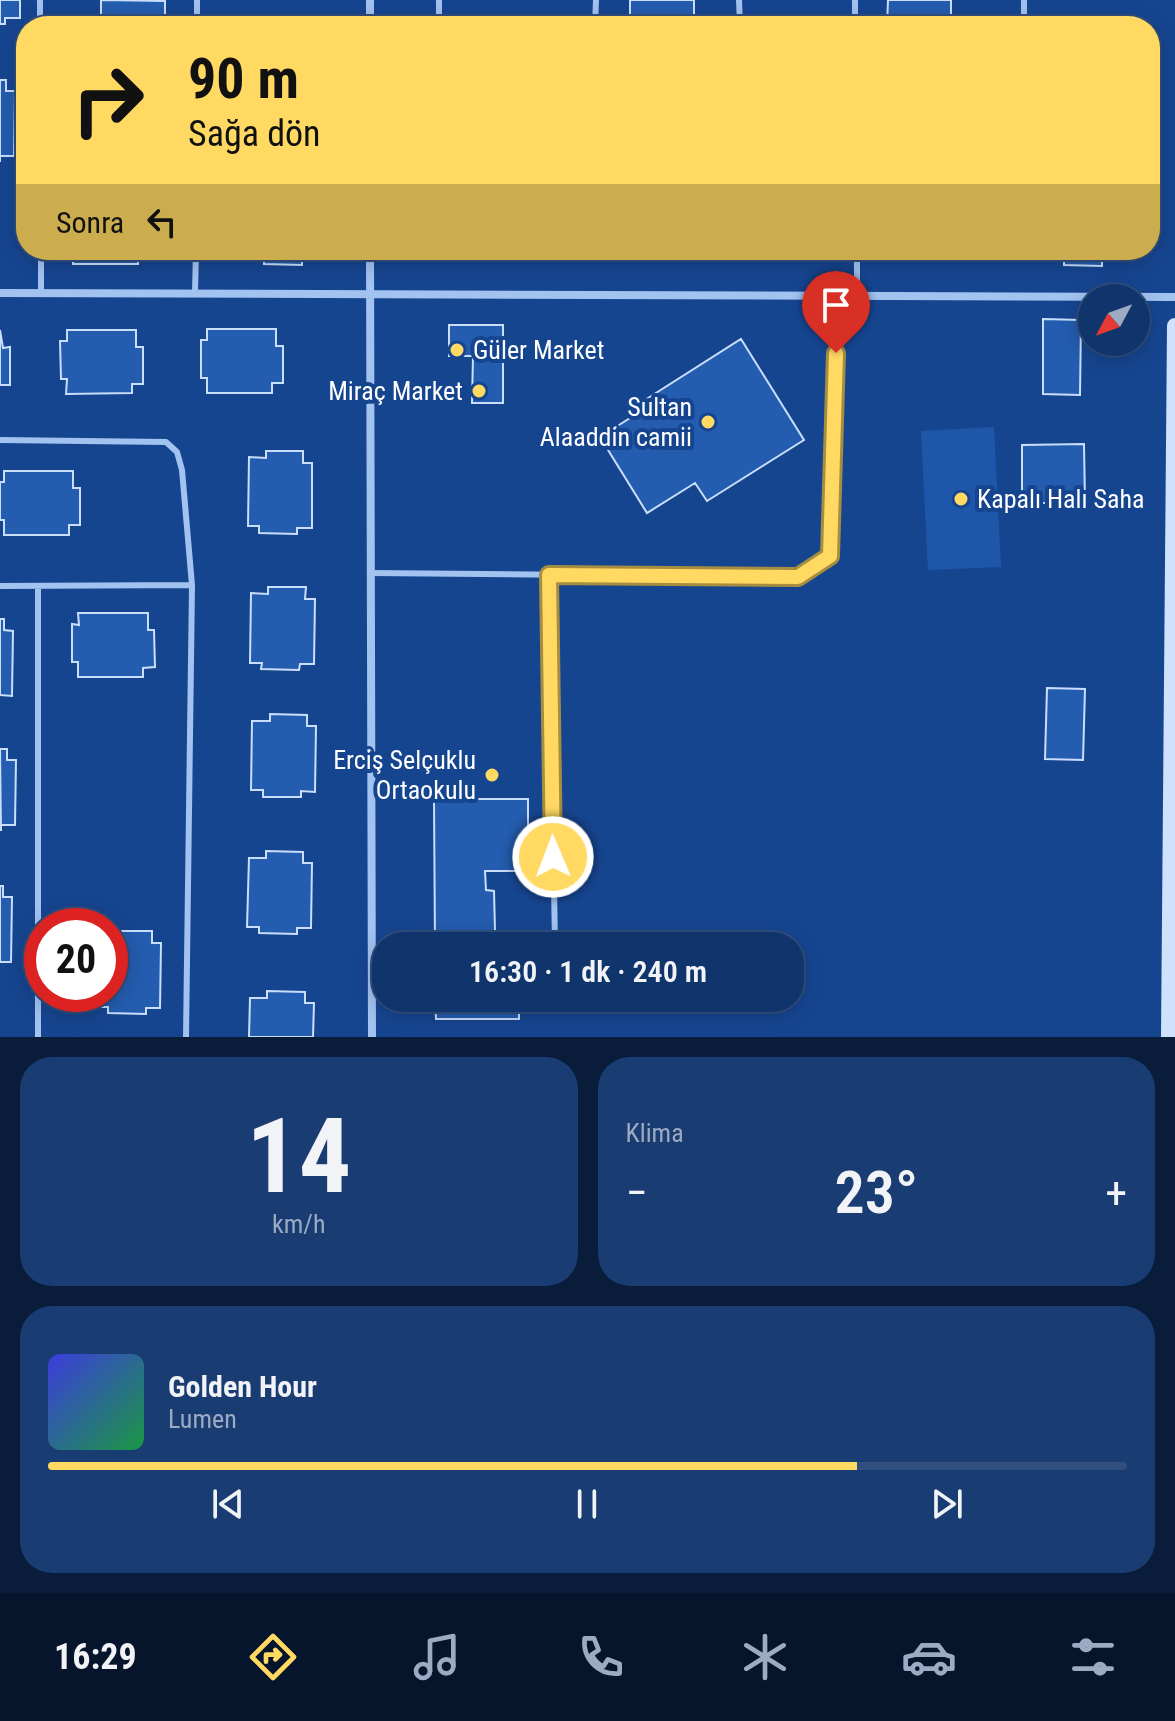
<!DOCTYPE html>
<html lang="tr">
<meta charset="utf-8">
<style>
body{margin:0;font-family:"Roboto Condensed",sans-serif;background:#193c72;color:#f1f3f6;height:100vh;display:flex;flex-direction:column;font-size:30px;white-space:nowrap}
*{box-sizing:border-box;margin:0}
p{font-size:26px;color:#9caac2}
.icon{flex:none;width:44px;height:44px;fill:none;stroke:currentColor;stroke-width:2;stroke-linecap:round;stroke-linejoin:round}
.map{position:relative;height:1037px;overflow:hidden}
.sheet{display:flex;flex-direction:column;gap:20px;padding:20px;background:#091d3b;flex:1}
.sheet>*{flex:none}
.top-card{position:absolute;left:16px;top:16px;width:1144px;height:244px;border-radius:32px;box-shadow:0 4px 20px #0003,0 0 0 2px #304f7f;background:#ffd962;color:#111;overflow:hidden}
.needle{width:52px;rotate:229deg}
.controls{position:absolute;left:1078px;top:284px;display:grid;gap:16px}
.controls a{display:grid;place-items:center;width:72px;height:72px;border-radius:50%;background:#10346c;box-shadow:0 4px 20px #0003,0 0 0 2px #304f7f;font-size:40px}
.speed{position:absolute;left:24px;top:908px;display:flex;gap:16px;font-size:40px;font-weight:700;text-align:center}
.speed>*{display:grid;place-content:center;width:104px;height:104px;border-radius:50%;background:#10346c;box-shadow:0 4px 20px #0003,0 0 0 2px #304f7f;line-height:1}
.speed .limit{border:12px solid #d22;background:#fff;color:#111}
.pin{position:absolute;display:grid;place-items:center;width:68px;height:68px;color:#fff;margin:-82px -34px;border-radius:50% 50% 50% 0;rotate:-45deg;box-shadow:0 0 8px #0007}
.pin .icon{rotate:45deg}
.me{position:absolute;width:88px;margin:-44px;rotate:359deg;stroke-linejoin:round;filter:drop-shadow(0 0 6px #0008)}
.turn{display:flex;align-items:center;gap:28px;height:168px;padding:0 40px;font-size:36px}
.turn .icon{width:104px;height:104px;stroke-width:2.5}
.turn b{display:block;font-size:56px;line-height:68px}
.then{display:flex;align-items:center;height:76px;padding:0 40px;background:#0003;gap:16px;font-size:30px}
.big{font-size:60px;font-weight:600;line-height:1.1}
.sheet .tile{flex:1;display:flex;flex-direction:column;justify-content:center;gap:12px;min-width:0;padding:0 28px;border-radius:32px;background:#193c72}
.sheet .dial{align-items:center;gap:0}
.dial b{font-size:104px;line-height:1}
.song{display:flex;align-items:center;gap:24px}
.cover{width:96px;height:96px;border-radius:12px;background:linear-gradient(135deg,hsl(240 70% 55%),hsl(140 70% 35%))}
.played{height:8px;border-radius:4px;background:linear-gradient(90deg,#ffd962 75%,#304f7f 75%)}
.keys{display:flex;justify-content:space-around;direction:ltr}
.heat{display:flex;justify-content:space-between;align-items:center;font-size:44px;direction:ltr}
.sheet .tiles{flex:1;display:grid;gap:20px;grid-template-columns:1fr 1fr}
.tile:last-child{grid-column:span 2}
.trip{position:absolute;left:372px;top:932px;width:432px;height:80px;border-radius:32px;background:#10346c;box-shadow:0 4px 20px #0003,0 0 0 2px #304f7f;font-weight:600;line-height:80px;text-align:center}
.menu{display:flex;height:128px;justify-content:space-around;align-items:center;background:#06152b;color:#9caac2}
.menu .icon{width:56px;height:56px}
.menu .current{color:#ffd962}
.menu b{font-size:36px;color:#f1f3f6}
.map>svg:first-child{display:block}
</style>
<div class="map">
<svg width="1175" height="1037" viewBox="0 0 1175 1037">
<rect width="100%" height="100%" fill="#164590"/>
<path fill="#1e57aa" d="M994,427l7,140 -73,3 -7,-139z"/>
<path fill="#245caf" stroke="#c9defb" stroke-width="2" d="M0,0h20v18h-15v6h-5z
M101,0l64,1v25h-64z
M630,0h64v26h-64z
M888,0h63v26h-64z
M0,80h6v11h9l-1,65h-14v6z
M73,250h76v5h-11v9h-65z
M253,250h64v9h-15v6l-38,-1v-6h-11z
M526,250l-14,2v6l-38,-1v-6h-12z
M760,250h64v5l-15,-1 1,6h-38v-7h-12z
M1053,250h63v10h-14v6l-38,-1v-6h-12z
M1043,319l38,1 -1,75 -37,-1z
M449,325h54v78h-31l1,-47h-24z
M207,329h69v17h7v37h-11v10h-65v-15h-6v-38h6z
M0,330l3,18 7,-1v38h-10z
M67,330h69v17h7v37h-11v9l-66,1 1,-15h-6l-1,-38h7z
M741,339l63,101 -97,61 -12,-18 -48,30 -47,-76 49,-31 -4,-6z
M1084,444l1,59h-63v-58z
M266,451h37v12h9v65h-15v6l-38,-1v-7h-11l1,-69 17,1z
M4,471h69v17h7v37h-11v10h-65v-15h-4v-38h4z
M268,587h38l-1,12h10l-1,65h-14l-1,6 -38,-1 1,-6h-12l1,-70 17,1z
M78,613h70v17h6l1,37 -12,1v9h-65v-15h-6v-38l7,1z
M0,619h4v11l9,1 -1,65 -12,-1z
M1047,688l38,1 -2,71 -38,-1z
M270,714l37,1v11h9l-1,66 -14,-1v6h-38v-7h-12l1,-69h18z
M0,749h7v11h9l-1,65h-14v6z
M434,799h94v72h-43l1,19 8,1 1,40h-14v15h-46z
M266,851l37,1v11h9l-1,65h-14v6l-38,-1v-6h-12l2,-69h17z
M0,886h3v11h9l-1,65h-11z
M115,931h37v12h9l-1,65h-14v6l-38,-1v-6h-12l1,-13h13v-56h5z
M267,991l38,1v11h9l-1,34h-64l1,-39h17z
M435,998h84v21h-83z"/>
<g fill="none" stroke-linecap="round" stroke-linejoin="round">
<path stroke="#a2c2f0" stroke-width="6" d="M40,0v26
M439,0v26
M739,0l1,26
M855,0v26
M1024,0v26
M197,26v-26
M595,26l1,-26
M41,250v43
M857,250v45
M195,293l1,-43
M0,440l166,2 11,10 5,18 10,115 -6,452
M370,573l428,4 32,-21 7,-261
M549,575l6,371
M0,586l192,-1
M38,586v451"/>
<path stroke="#a2c2f0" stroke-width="8" d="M370,26v-26
M370,250l2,787
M0,293l1175,4"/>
<path stroke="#d0e1fb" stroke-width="16" d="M1169,1037l6,-711"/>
</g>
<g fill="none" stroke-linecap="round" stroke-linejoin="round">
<g stroke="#a68d40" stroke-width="20">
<path id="route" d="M553,857l-4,-282 249,2 32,-21 6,-203"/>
</g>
<use href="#route" stroke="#ffd962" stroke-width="14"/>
</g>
<g fill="#ffd962" stroke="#164590" stroke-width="3">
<circle cx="457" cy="350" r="8"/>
<circle cx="479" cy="391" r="8"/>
<circle cx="708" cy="422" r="8"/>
<circle cx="961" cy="499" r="8"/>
<circle cx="492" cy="775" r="8"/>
</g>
<g text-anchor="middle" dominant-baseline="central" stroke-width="8" stroke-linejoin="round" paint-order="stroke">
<g font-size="26" fill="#fff" stroke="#164590" text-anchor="end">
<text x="473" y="350" text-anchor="start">Güler Market</text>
<text x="463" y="391">Miraç Market</text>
<text x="692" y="407">Sultan<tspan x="692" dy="30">Alaaddin camii</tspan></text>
<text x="977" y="499" text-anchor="start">Kapalı Halı Saha</text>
<text x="476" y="760">Erciş Selçuklu<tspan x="476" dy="30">Ortaokulu</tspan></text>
</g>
</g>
</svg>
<div class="controls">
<a><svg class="needle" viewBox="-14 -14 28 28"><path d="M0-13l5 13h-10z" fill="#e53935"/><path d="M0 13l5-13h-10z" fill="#9caac2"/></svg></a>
</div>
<div class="speed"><div class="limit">20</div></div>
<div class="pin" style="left:836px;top:353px;background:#d93025"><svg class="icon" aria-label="arrive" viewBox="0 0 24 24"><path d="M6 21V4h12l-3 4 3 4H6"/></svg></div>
<svg class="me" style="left:553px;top:857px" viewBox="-20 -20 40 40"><circle r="17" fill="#ffd962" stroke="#fff" stroke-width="3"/><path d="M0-11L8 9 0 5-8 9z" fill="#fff"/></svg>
<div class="trip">16:30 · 1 dk · 240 m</div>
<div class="top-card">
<div class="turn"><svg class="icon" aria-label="right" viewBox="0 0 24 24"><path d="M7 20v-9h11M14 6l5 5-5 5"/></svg><div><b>90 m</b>Sağa dön</div></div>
<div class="then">Sonra<svg class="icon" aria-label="left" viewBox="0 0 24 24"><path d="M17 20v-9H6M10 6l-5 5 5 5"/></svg></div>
</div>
</div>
<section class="sheet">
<div class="tiles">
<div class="tile dial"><b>14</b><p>km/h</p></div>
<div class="tile"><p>Klima</p>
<div class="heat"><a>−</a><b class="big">23°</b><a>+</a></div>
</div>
<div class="tile">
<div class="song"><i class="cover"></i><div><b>Golden Hour</b><p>Lumen</p></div></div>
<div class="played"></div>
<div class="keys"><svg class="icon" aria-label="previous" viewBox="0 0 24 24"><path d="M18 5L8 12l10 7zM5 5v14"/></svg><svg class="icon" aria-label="pause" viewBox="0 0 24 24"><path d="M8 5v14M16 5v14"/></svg><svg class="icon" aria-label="next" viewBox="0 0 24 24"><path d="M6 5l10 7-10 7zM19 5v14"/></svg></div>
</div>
</div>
</section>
<nav class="menu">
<b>16:29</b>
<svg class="icon current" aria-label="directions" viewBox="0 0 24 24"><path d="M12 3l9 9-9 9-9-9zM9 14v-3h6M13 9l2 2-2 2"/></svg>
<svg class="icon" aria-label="music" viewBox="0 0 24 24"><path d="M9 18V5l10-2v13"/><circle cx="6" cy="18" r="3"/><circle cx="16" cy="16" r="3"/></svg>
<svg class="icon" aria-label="phone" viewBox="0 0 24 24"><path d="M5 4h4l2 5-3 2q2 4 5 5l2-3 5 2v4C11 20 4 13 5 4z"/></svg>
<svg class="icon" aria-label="climate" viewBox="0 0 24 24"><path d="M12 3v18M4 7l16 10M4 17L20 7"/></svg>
<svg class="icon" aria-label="car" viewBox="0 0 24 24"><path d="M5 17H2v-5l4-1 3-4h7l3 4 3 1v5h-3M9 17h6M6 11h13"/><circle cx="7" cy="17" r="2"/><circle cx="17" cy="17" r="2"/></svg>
<svg class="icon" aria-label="filters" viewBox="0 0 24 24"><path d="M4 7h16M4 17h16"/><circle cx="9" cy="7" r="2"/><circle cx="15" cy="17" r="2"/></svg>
</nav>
